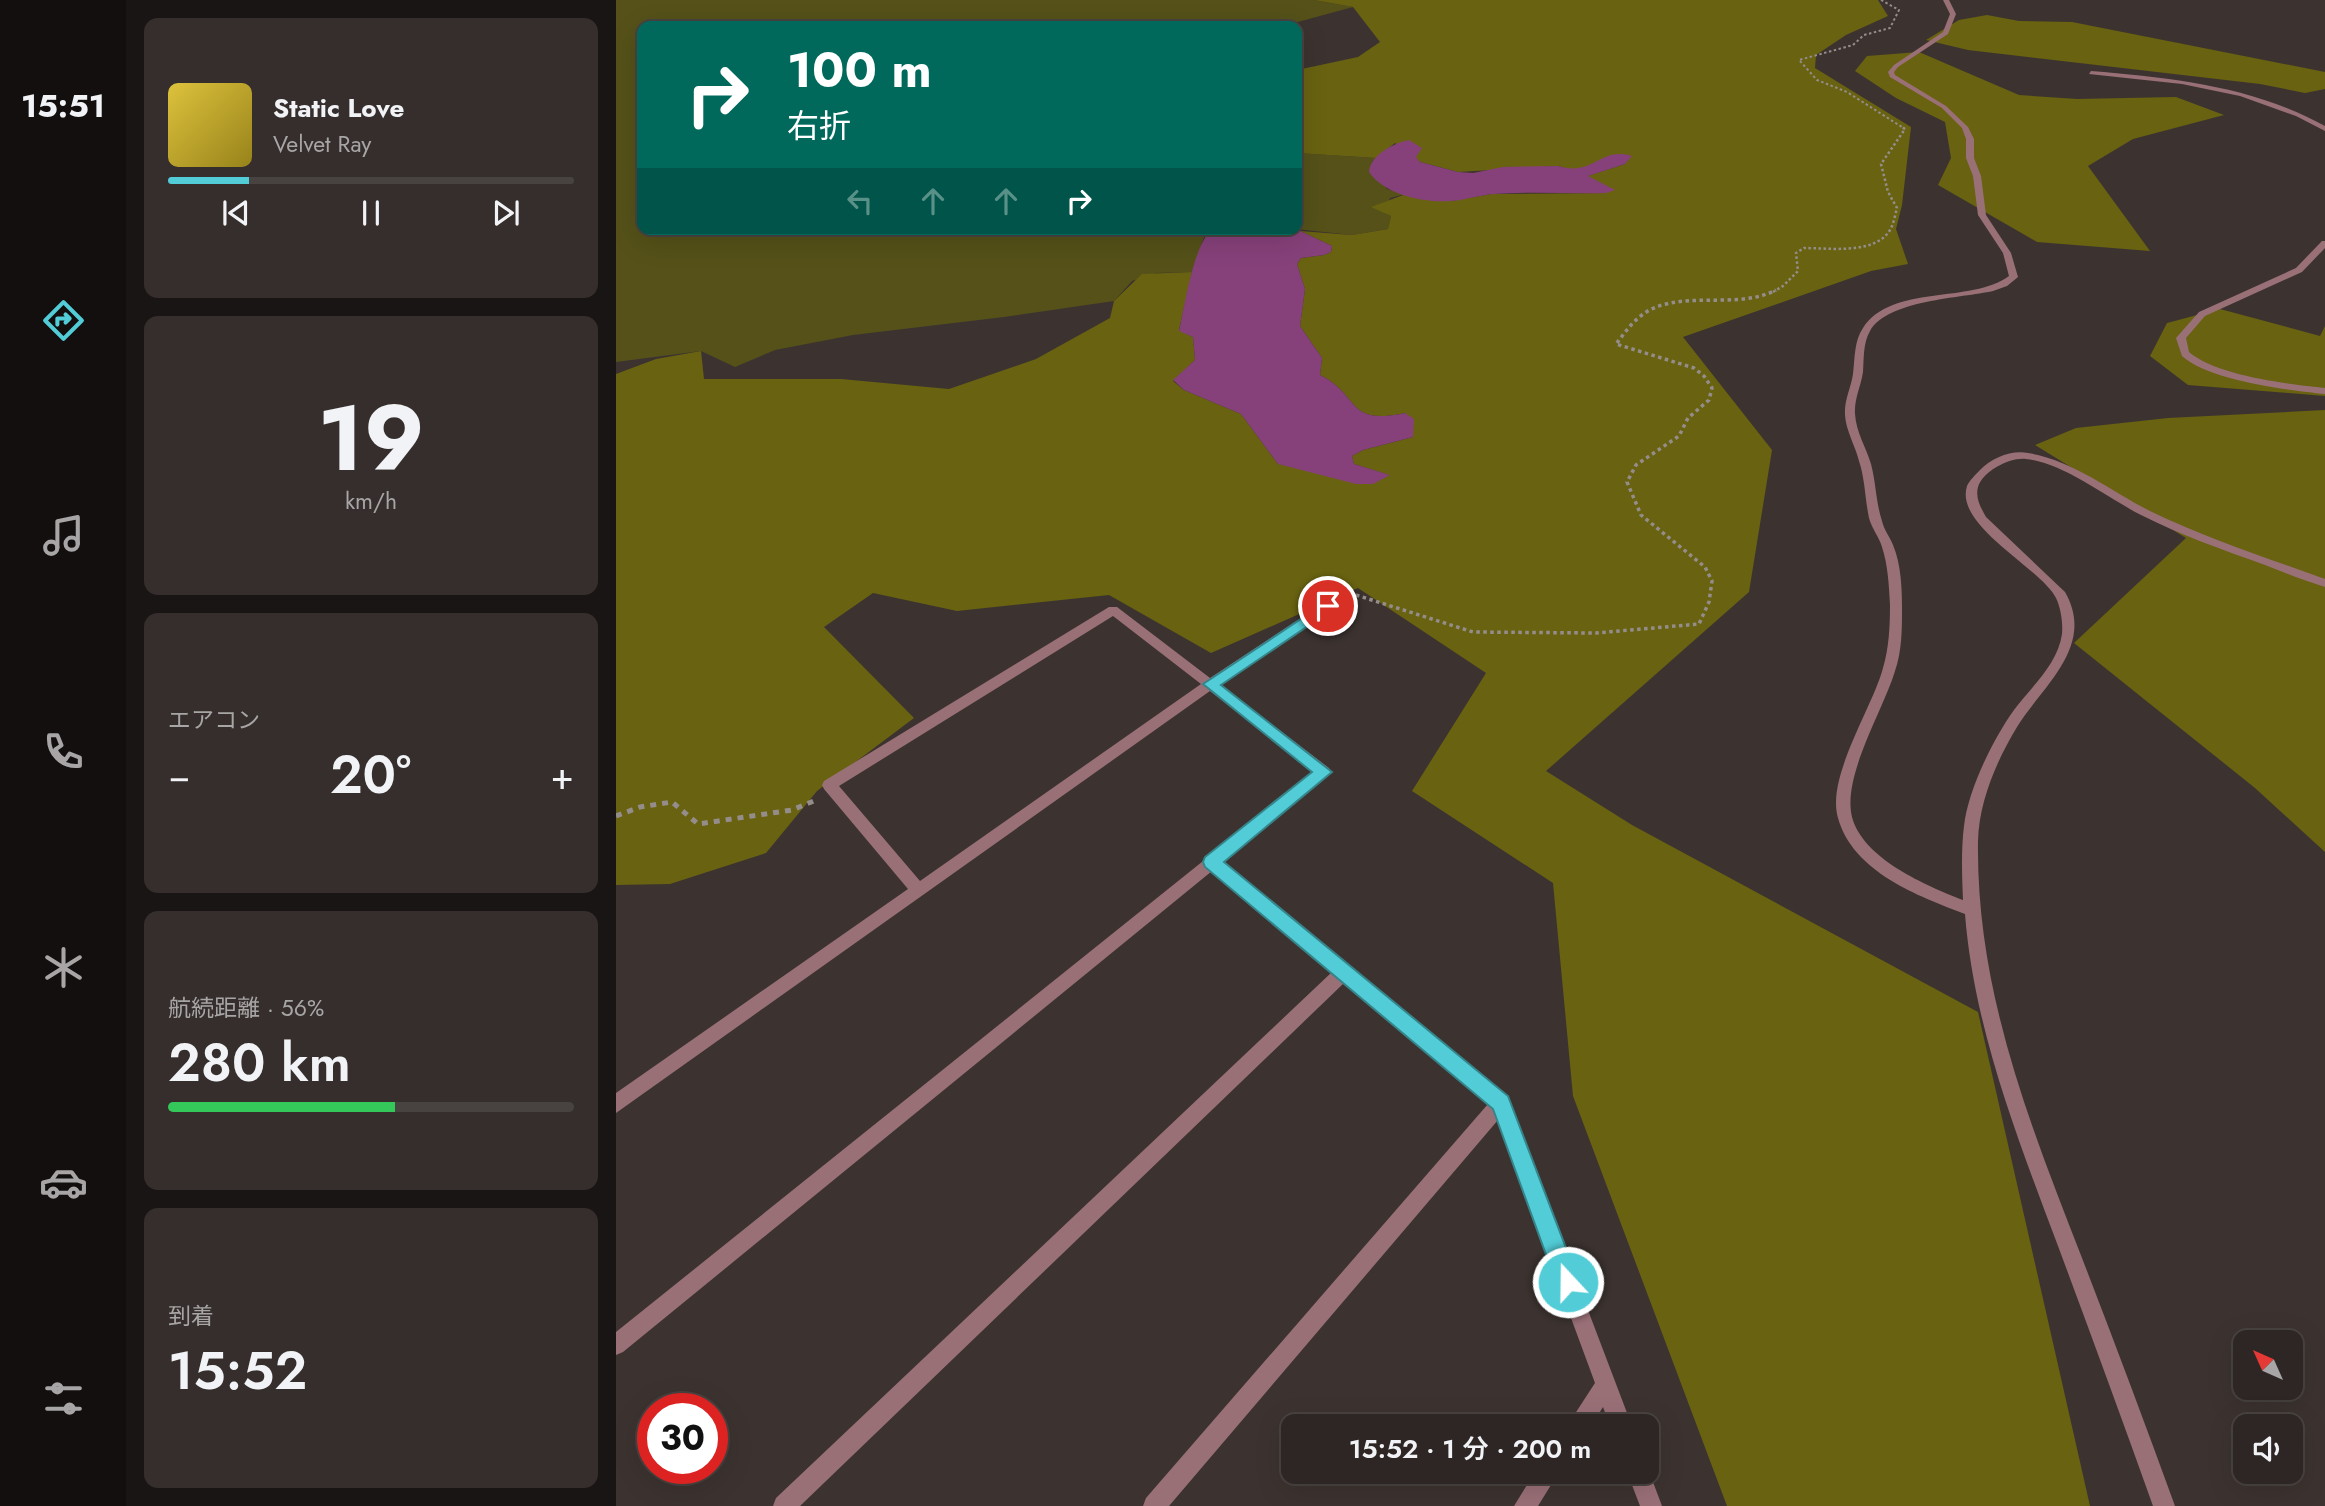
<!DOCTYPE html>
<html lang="ja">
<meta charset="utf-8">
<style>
body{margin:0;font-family:Jost,"Noto Sans JP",sans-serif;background:#352e2c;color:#f1f3f6;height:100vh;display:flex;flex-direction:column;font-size:26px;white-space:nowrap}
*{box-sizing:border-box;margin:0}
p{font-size:23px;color:#a7a5a6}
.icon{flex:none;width:38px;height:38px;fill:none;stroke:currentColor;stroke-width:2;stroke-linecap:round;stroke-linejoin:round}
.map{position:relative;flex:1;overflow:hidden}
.panel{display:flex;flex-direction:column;gap:18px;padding:18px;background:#191514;width:490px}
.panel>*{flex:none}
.hud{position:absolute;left:21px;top:21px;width:665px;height:214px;border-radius:14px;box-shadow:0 7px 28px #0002,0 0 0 2px #484341;background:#00695c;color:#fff;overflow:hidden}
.needle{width:46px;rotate:315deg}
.buttons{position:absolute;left:1617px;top:1330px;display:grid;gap:14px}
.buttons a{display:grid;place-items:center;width:70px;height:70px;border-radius:14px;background:#2d2624;box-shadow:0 7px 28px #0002,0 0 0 2px #484341;font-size:35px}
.speed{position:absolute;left:21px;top:1393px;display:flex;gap:14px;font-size:35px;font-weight:700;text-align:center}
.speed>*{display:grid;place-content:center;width:91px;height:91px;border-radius:50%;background:#2d2624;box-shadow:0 7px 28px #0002,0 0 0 2px #484341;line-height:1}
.speed .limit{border:10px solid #d22;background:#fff;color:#111}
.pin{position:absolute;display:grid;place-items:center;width:60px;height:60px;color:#fff;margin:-30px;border:4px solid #fff;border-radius:50%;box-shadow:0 2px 7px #0007}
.me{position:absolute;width:77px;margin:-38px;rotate:339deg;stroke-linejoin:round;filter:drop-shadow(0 0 5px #0008)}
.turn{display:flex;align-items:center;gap:24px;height:147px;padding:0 35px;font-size:32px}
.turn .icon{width:91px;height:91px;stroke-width:2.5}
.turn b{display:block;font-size:49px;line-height:60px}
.lanes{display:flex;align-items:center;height:66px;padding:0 35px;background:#0003;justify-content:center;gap:35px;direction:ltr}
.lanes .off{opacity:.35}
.big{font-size:52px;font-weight:600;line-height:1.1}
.panel .widget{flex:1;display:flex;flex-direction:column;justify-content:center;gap:10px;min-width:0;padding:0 24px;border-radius:14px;background:#352e2c}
.panel .dial{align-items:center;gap:0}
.dial b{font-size:91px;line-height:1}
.song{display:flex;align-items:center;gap:21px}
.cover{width:84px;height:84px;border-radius:10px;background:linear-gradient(135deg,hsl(50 70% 55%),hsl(50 70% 35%))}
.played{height:7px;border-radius:4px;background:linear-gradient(90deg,#52ccd6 20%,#484341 20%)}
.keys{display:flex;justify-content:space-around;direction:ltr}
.heat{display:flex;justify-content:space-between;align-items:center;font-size:38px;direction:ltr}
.charge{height:10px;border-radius:5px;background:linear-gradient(90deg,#34c759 56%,#484341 0)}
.trip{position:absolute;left:665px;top:1414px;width:378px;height:70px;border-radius:14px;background:#2d2624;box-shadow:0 7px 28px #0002,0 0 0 2px #484341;font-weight:600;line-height:70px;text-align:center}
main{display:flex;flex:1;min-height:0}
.menu{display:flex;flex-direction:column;width:126px;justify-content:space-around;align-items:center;background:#120f0e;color:#a7a5a6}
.menu .icon{width:49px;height:49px}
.menu .on{color:#52ccd6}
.menu b{font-size:32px;color:#f1f3f6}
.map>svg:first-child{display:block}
</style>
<main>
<nav class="menu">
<b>15:51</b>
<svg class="icon on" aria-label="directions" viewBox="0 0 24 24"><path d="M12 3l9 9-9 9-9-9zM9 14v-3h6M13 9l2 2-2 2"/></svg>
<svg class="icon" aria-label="music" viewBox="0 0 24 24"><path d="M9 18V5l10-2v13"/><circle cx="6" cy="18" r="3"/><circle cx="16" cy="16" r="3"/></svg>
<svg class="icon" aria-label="phone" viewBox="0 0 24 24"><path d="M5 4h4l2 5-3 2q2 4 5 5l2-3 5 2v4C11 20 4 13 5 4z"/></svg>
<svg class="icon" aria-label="climate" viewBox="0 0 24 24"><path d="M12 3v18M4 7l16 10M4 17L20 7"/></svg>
<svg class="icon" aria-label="car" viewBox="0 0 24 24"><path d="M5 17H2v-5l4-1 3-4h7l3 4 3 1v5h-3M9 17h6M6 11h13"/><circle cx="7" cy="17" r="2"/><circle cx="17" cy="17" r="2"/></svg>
<svg class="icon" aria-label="filters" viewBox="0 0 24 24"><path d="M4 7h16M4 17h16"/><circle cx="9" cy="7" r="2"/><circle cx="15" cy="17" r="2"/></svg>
</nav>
<section class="panel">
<div class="widget">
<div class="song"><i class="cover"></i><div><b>Static Love</b><p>Velvet Ray</p></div></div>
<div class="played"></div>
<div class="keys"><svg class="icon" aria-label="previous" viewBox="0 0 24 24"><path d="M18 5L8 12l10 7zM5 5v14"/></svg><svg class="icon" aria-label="pause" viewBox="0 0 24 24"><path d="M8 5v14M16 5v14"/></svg><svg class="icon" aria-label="next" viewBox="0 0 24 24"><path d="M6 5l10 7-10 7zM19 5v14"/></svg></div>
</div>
<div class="widget dial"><b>19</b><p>km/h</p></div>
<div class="widget"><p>エアコン</p>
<div class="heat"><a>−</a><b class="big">20°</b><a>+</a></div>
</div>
<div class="widget"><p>航続距離 · 56%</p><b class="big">280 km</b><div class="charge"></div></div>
<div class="widget"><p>到着</p><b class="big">15:52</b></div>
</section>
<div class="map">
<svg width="1709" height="1506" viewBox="0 0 1709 1506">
<rect width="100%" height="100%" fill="#3c3330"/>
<path fill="#555119" d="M0,0h698l39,7 -70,19h-641v203h570l-8,8 -12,35 -36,1 -24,8 -18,20 -110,16 -151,18 -78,15 -40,17 -34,-16 -85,11z
M681,153l79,5 -4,4 15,27 19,5 -16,4 -5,15 6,3 -3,13 -36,6 -56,-6z"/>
<path fill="#686211" d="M698,0h564l10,16 -42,19 -30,20 -1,13 96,59 -9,78 -6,24 12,35 -37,7 -188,66 89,113 -23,142 -203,179 86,54 346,187 112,494h-363l-154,-410 -20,-213 -141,-92 74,-118 -128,-85 -147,65 -102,-58 -152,16 -84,-18 -49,34 90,91 -97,73 -51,62 -96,31 -54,1v-511l40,-15 45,-8 3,28h137l108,10 87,-30 74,-41 4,-17 28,-27 50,-2 -13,58 14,7 2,23 -22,21 11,9 57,24 37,50 111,11 -35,-11 -2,-8 11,-6 50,-13 -8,-24c-60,13 -44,-18 -85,-38l2,-17 -22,-32 5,-37 -8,-25 4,-6 23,-3 7,-3 1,-6 -32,-15 52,4 36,-6 3,-13 -20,-9 35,-13 45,7 40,-7 115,-1 -19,-17 38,-12 -53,6 -14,-4 -100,6 -38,-10 -25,-19 -19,15 -79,-5v-83l61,-13 22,-15 -27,-35z
M1371,15l32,6 53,1 253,50v17l-20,4 -45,-9 -292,-34 -42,-10 33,-20z
M1303,52l100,43 58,4 99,-2 48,18 -91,24 -45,27 62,85 -113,-9 -99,-57 13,-27 -6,-36 -49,-24 -41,-27 12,-15z
M1604,309l100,27 5,-10v70l-137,-11 -38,-29 17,-33z
M1709,410v442l-70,-64 -181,-145 112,-105 -151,-93 41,-17 92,-10z"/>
<path fill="#86417a" d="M793,140l13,8 -6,9 4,5 38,10 15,1 30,-6 55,-1c36,11 42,-20 74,-10l-7,8 -37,12 27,14 -9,3c-37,1 -75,-2 -112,1 -15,1 -28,6 -43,7 -27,2 -66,-6 -82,-29 2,-18 25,-29 40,-32z
M596,229h84l36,17 -1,6 -7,3 -23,3 -4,6 8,25 -5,37 22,32 -2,17c41,20 25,51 85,38l9,6 -1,18 -50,13 -11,6 2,8 36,11 -17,9h-17l-78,-20 -37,-50 -57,-24 -11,-10 22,-20 -2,-23 -14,-6c6,-26 14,-85 33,-102z"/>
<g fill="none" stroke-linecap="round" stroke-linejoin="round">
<path stroke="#958d8b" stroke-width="2" stroke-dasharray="2.5 2.5" stroke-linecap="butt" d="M1265,0l18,10 -9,18 -26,7 -11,10 -54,15 18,20 30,12 58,37"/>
<path stroke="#958d8b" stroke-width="2.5" stroke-dasharray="2.5 2.5" stroke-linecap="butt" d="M1157,292l10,-6 15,-15 -2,-18 8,-5c25,0 71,7 86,-18 4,-7 5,-15 7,-22l-9,-16 -7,-28 24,-35 -3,-2"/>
<path stroke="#958d8b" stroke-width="3.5" stroke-dasharray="3.5 3.5" stroke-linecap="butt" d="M740,595l117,37 123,1 103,-9 10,-22 3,-21 -7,-14 -64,-52 -14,-33 9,-17 43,-29 9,-18 21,-18 3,-12 -8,-12 -10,-8 -78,-24c8,-10 15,-21 26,-29 35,-27 94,-4 134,-25"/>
<path stroke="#958d8b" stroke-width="5" stroke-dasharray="6 6" stroke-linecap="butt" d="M0,816l24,-9 32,-5 26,22 94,-14 24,-10"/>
<path fill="#9a7077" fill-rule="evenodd" d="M1327,0h6l7,14 -8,20 -50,33 -4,5 1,3 51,31 22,21 6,12v19l7,18 5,39 25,38 7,24 -11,9 -14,5c-31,7 -106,9 -123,40 -7,12 -6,27 -7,41 -2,14 -9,27 -8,42 1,18 11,33 16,50 5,19 5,39 11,57 2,9 8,16 11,24 8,19 9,43 9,63 0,21 0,43 -7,63 -12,40 -53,105 -43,146 11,42 75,69 111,83 -1,-24 -2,-50 1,-74 4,-36 29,-87 50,-116 17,-23 44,-46 48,-76 1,-10 -1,-26 -6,-36 -15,-30 -102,-72 -89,-112 2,-5 9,-12 13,-16 12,-12 31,-20 48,-17 45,7 84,39 124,59 56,27 115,46 173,67v8c-20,-6 -40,-14 -60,-22 -42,-15 -84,-30 -124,-50 -34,-17 -77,-52 -115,-56 -16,-2 -43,12 -48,28 -3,11 3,21 8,30l79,75c31,54 -22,93 -48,135 -20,33 -38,74 -39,114 -2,149 51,281 104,417 32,83 63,165 93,248h-22c-31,-87 -63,-174 -95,-260 -40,-107 -84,-217 -93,-332 -47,-18 -112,-42 -127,-96 -12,-41 34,-109 45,-150 6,-20 7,-42 7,-63 -1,-19 -2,-40 -8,-58 -3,-10 -10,-18 -13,-29 -4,-19 -4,-39 -10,-57 -4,-16 -13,-30 -14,-46 -1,-15 6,-27 8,-41 2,-16 1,-33 10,-46 28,-44 108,-24 146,-52l-6,-23 -25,-38 -5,-39 -7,-18v-19l-4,-11 -20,-20 -52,-31 -2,-5 6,-7 49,-33 7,-18z
M1475,71c82,7 161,15 234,55v5l-29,-15 -56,-20 -58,-12 -93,-10z
M1706,241h3v7l-23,24 -97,44 -19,22 3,14c28,24 99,32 136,36v6c-37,-4 -115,-13 -143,-38l-6,-18 23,-26 97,-44z"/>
<path fill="#9a7077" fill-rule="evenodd" d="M722,586l6,4 -12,19 -112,76 109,83 2,4 -108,90 284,235 125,329h-22l-7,-19 -12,19h-24l28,-43 -97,-263 -329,386h-26l3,-8 342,-394 -144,-121 -544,523h-27l3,-8 556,-526 -120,-101 -589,481 -7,3v-23l698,-560 -104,-81 -594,422v-20l292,-204 -84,-100 -2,-4 2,-4 285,-174h8l93,71 114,-75 10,-16zM497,616l88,68 -281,197 -81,-95z
M1031,1466l15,40h-22l-13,-34h20z
M919,1472h24l-21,34h-24z"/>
</g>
<path fill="#52ccd6" stroke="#35858b" stroke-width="2" d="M712,601l7,5 -2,3 -112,76 111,87 -108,90 284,234 71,186 -3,8 -8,4 -8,-4 -4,-8 -63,-173 -288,-242 -2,-5 2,-5 107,-85 -109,-88z"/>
</svg>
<div class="buttons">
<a><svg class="needle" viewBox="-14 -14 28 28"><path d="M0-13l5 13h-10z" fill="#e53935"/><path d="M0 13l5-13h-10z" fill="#a7a5a6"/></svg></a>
<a><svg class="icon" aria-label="sound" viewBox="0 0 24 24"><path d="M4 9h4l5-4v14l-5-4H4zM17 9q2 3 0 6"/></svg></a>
</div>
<div class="speed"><div class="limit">30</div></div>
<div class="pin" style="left:712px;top:606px;background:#d93025"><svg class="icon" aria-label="arrive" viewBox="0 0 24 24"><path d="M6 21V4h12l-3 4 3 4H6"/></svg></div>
<svg class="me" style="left:952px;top:1282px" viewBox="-20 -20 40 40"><circle r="17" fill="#52ccd6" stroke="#fff" stroke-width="3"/><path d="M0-11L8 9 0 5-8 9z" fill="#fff"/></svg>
<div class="trip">15:52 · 1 分 · 200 m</div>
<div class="hud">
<div class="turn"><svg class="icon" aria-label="right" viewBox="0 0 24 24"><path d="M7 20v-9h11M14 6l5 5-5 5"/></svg><div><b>100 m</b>右折</div></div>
<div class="lanes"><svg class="icon off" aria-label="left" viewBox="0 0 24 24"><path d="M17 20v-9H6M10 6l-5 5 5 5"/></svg><svg class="icon off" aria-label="ahead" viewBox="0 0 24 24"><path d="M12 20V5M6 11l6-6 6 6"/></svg><svg class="icon off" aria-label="ahead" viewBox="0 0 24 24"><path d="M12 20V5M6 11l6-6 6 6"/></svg><svg class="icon" aria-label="right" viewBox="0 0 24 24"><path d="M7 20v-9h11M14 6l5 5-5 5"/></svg></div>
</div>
</div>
</main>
